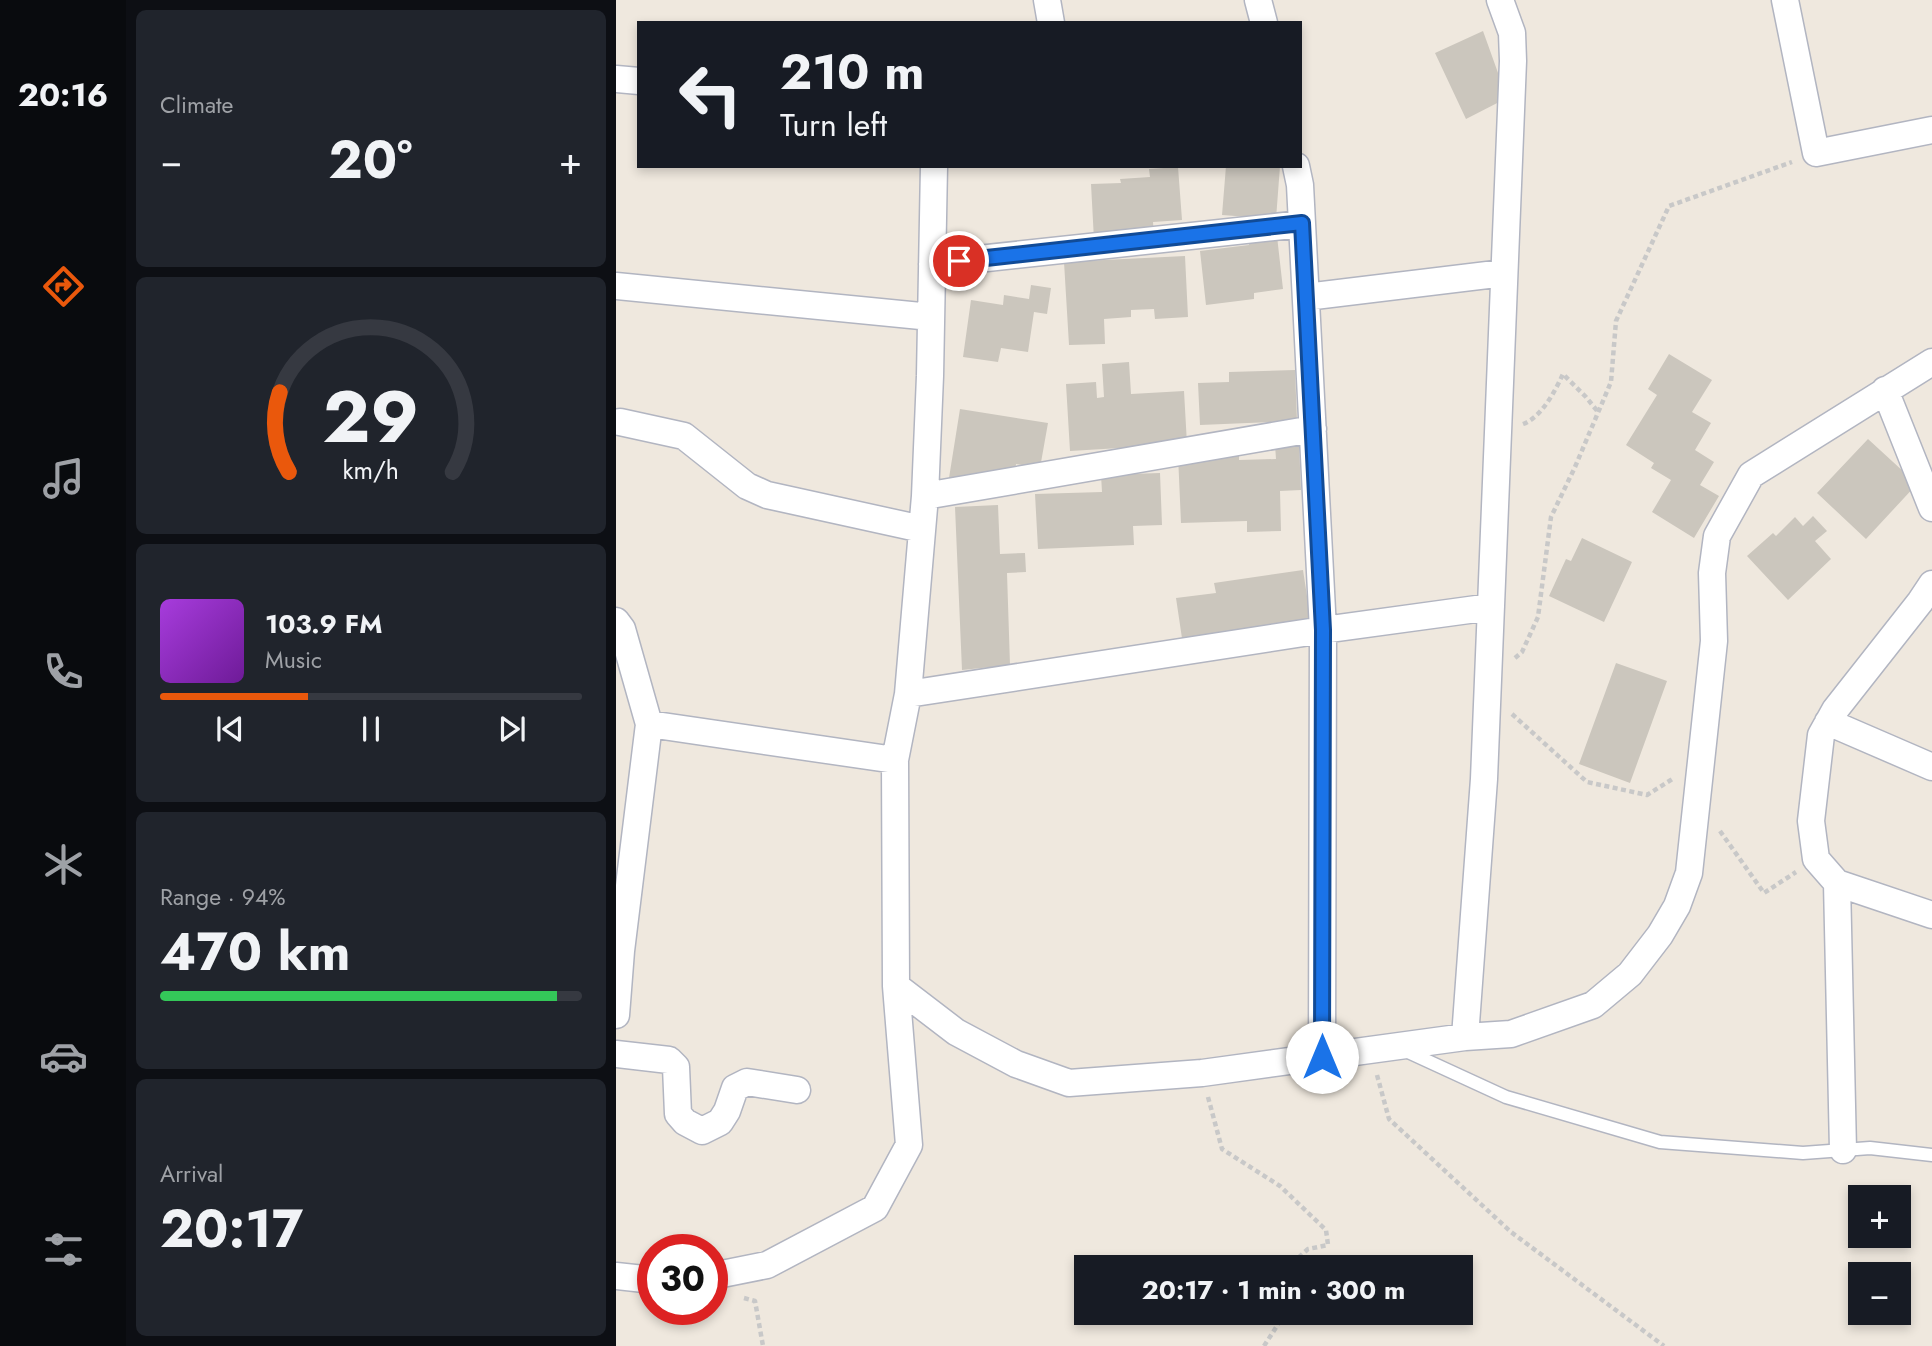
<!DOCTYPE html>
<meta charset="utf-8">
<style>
body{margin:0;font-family:Jost,sans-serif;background:#20242c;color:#f1f3f6;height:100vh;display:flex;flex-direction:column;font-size:26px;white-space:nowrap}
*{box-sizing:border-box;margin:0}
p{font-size:23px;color:#9ea1a6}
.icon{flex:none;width:38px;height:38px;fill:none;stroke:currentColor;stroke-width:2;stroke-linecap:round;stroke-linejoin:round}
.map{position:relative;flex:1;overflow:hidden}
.details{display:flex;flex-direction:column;gap:10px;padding:10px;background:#0d0f14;width:490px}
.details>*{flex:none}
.hud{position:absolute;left:21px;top:21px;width:665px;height:147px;border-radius:0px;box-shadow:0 4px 10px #0003;background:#171b24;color:#f1f3f6;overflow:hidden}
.buttons{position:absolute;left:1232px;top:1185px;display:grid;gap:14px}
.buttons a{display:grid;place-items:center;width:63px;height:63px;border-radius:0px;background:#171b24;box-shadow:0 4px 10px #0003;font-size:35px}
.speed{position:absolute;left:21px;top:1234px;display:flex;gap:14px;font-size:35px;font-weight:700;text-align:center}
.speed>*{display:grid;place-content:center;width:91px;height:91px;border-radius:50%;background:#171b24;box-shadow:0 4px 10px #0003;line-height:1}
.speed .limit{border:10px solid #d22;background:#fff;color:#111}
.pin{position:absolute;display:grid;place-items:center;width:60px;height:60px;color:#fff;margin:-30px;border:4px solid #fff;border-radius:50%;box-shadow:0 2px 7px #0007}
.me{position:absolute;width:77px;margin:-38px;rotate:0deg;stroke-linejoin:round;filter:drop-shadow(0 0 5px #0008)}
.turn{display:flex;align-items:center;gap:24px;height:147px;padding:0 28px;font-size:32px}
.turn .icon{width:91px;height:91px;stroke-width:2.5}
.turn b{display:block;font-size:49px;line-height:60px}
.big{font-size:52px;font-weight:700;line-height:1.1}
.details .widget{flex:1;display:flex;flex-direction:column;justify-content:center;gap:10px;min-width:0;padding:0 24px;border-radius:10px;background:#20242c}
.details .dial{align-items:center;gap:0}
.dial svg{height:182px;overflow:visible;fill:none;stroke:#363941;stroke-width:7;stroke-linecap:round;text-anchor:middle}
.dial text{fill:#f1f3f6;stroke:none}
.song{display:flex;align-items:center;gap:21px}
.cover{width:84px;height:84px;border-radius:10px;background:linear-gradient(135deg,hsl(280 70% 55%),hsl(280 70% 35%))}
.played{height:7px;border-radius:4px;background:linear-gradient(90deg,#ea580c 35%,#363941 35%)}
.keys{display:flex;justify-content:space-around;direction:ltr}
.heat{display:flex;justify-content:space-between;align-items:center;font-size:38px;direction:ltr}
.charge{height:10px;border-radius:5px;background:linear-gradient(90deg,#34c759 94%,#363941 0)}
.trip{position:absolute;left:458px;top:1255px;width:399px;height:70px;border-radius:0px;background:#171b24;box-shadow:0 4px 10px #0003;font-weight:700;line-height:70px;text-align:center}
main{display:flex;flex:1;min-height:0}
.tabs{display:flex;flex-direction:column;width:126px;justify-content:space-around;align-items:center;background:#090b0e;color:#9ea1a6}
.tabs .icon{width:49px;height:49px}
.tabs .selected{color:#ea580c}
.tabs b{font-size:32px;color:#f1f3f6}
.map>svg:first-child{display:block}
</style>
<main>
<nav class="tabs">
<b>20:16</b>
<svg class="icon selected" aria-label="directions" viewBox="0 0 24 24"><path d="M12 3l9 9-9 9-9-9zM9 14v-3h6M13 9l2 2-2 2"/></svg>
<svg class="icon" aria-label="music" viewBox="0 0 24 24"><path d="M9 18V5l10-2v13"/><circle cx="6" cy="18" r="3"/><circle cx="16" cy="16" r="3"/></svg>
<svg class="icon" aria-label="phone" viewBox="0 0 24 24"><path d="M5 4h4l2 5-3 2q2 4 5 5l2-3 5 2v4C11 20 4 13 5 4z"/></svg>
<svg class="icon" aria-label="climate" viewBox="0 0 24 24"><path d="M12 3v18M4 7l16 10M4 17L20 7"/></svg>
<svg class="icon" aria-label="car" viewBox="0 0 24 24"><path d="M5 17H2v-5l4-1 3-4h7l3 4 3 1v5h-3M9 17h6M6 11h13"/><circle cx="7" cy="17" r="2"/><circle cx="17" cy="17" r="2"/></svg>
<svg class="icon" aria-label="filters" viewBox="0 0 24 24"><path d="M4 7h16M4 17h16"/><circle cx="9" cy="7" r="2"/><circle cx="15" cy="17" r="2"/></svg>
</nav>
<section class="details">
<div class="widget"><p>Climate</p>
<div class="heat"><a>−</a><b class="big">20°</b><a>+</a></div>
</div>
<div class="widget dial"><svg viewBox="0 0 100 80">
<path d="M14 69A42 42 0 1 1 86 69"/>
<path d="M14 69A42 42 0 0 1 10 34" stroke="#ea580c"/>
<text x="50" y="56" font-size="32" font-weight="700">29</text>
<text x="50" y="72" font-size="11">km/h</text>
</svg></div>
<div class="widget">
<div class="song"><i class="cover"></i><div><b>103.9 FM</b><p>Music</p></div></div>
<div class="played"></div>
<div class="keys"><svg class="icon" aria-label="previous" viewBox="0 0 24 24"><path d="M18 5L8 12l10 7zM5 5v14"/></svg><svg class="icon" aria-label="pause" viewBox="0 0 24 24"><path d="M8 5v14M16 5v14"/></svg><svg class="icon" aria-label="next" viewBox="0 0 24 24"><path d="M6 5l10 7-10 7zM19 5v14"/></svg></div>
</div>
<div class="widget"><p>Range · 94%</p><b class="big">470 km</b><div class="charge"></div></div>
<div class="widget"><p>Arrival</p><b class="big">20:17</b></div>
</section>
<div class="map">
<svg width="1316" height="1346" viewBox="0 0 1316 1346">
<rect width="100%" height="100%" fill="#efe8de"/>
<path fill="#cbc6bd" d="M867,31l24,67 -41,21 -31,-66z
M610,166h54l-4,53 -54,-4z
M562,167l4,53 -29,2 1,14 -60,4 -3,-56 30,-1 -1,-4 30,-2 -1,-8z
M661,236l6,53 -29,4v6l-48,6 -6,-54 49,-6 -1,-5z
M569,256l3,61 -33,2 -1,-10 -23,1v7l-27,2 1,25 -36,1 -5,-83z
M415,285l20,3 -4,26 -13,-2 -6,40 -27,-4 -3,14 -35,-5 8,-57 32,5 1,-10 25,4z
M1053,354l43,26 -20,32 19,11 -16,27 19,12 -14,23 19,11 -25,42 -42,-26 19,-32 -20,-12 3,-5 -28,-18 31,-50 -9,-6z
M513,362l2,32 53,-3 3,53 -117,7 -4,-67 30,-2 1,16 7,-1 -2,-33z
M679,370l2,51 -97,4 -2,-42 31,-1v-10z
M344,409l88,14 -8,45 -24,-4 -2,14 -26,6 -39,-6z
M1252,439l49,45 -51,55 -49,-46z
M659,445h24l2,45 -21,1 1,40 -34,1v-11l-66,2 -3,-68 61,-2v7l37,-1z
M544,473l2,52 -29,1 1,19 -96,4 -3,-55 67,-2 -1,-17z
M382,505l2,49 25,-1 1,19 -19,1 3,92 -48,5 -7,-163z
M1197,516l14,15 -12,10 16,18 -43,41 -41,-44 26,-23 3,3 19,-19 8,9z
M966,538l50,24 -28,60 -55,-26 17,-37 5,2z
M687,570l8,52 -128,23 -7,-47 40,-5 -2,-10z
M1000,663l51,18 -37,102 -51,-19z"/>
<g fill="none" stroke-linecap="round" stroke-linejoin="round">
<g stroke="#b2b5c1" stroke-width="15">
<path id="service" d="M790,1051l100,46 154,45 143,11 67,-5 62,7"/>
</g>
<g stroke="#b2b5c1" stroke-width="29">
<path id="minor" d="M431,0l4,23
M642,0l6,23
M1169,0l31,153 116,-23
M0,79l23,2
M680,166l4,19 23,445 -1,427
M316,264l370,-40
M0,286l315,31
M690,297l198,-24
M1269,390l47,118
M4,422l64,14 63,50 20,9 155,34
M309,496l388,-67
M1316,584l-12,18 -85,108 -14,25 -10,86 5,38 21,24 95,32
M0,621l6,8 27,95
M292,694l415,-64 168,-23
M1212,722l104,45
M1221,883l6,267
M280,986l60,46 60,32 53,19 133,-10 263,-36 46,-3 82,-29 37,-31 30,-39 17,-29 12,-33 25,-232 -2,-68 5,-37 34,-61 181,-113
M0,1015l5,-64 28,-227 246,36
M849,1037l19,-258 29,-718 -1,-28 -12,-33
M0,1054l53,6 7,7 2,47 7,8 17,9 18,-9 7,-11 8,-23 12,-6 50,8
M0,1276l37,4
M96,1276l55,-11 108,-57 34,-63 -13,-159 -1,-226 13,-66 17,-198 5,-120 4,-210"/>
</g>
<path stroke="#c8c8c8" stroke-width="4.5" stroke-dasharray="5 3.5" stroke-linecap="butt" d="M907,424c19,-7 32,-33 40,-50l23,23 12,15
M899,658l7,-6 16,-35 13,-100 24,-50 36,-85 5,-61 53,-115 123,-44
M896,714l75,68 60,13 27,-17
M1104,831l44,62 32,-21
M761,1075l12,44 122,113 153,114
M592,1097l14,52 58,37 46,44 2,15 -20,4 -20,18
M128,1298l11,3 8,45
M648,1346l22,-34"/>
<use href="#service" stroke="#fff" stroke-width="12"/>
<use href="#minor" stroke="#fff" stroke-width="26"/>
</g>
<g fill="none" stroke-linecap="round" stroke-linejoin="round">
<g stroke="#114b97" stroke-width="18">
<path id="route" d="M343,261l343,-38 21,407 -1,427"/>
</g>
<use href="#route" stroke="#1a73e8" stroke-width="12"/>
</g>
</svg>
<div class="buttons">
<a>+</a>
<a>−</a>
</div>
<div class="speed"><div class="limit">30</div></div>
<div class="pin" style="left:343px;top:261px;background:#d93025"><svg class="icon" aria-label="arrive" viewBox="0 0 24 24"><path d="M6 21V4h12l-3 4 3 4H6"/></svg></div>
<svg class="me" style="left:706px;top:1057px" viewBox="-20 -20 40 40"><circle r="19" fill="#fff"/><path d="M0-13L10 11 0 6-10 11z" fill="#1a73e8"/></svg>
<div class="trip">20:17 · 1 min · 300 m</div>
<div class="hud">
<div class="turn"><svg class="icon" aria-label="left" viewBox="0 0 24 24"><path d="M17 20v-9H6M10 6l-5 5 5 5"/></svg><div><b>210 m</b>Turn left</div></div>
</div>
</div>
</main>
